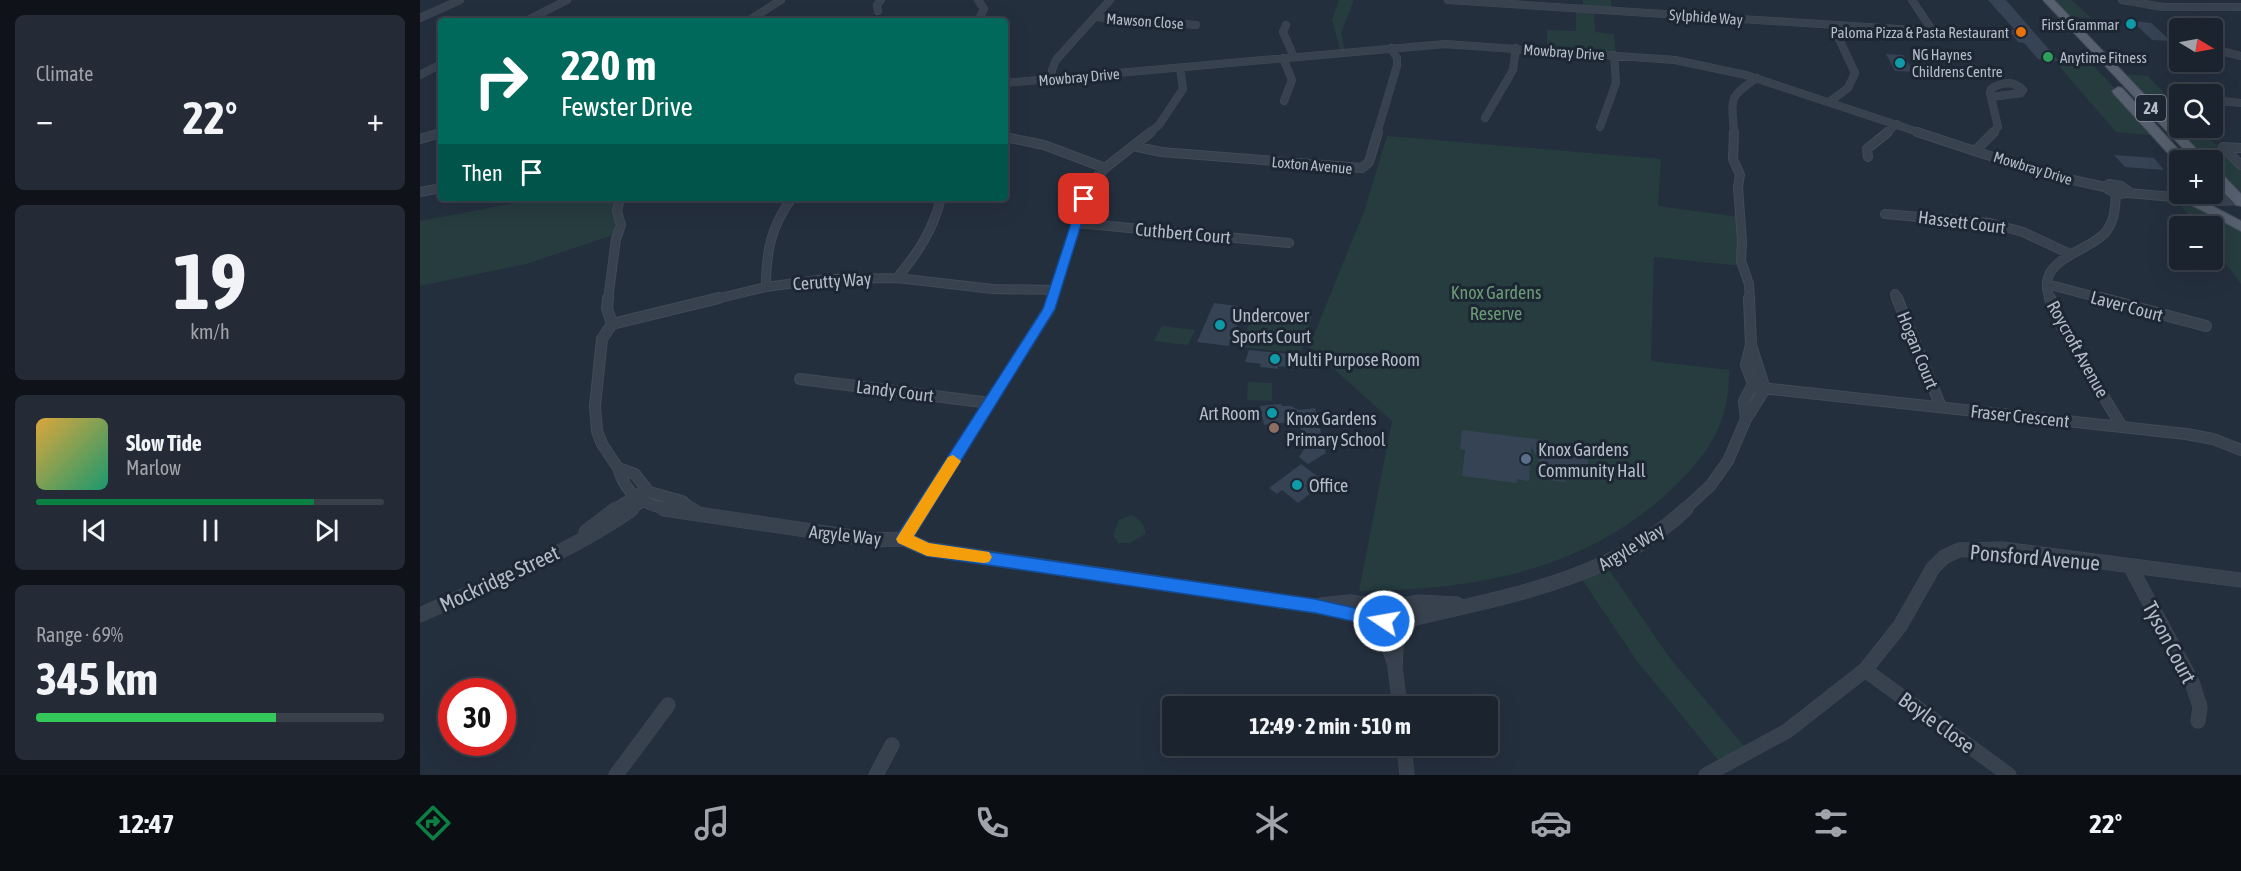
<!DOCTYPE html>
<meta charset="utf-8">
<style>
body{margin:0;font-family:"Asap Condensed",sans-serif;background:#242b36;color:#f1f3f6;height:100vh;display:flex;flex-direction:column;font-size:22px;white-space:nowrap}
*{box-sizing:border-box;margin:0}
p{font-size:20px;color:#a0a4aa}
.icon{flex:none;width:33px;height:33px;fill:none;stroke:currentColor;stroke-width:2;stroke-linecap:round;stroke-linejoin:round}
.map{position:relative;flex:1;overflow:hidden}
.panel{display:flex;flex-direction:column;gap:15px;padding:15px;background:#0f1319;width:420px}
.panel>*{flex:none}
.hud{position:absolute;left:18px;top:18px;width:570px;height:183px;border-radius:6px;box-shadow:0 6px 24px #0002,0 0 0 2px #39404a;background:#00695c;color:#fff;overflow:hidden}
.needle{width:39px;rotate:100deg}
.tools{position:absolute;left:1749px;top:18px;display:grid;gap:12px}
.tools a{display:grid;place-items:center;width:54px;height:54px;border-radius:6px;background:#1b232e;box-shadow:0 6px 24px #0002,0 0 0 2px #39404a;font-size:30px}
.speed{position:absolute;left:18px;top:678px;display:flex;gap:12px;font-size:30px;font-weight:700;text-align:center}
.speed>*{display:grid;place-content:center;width:78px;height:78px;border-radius:50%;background:#1b232e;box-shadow:0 6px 24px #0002,0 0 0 2px #39404a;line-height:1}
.speed .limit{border:9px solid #d22;background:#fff;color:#111}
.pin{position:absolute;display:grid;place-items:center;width:51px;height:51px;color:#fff;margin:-26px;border-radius:12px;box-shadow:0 3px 9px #0006}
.me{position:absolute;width:66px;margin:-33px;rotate:282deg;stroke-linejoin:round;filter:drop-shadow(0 0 4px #0008)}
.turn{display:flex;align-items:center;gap:21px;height:126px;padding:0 24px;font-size:27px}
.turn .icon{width:78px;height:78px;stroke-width:2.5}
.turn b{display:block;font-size:42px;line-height:51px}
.then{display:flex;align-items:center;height:57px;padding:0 24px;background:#0003;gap:12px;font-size:22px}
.big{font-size:45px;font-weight:700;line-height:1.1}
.panel .tile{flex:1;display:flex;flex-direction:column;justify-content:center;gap:9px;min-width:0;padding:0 21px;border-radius:9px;background:#242b36}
.panel .dial{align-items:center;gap:0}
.dial b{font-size:78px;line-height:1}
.song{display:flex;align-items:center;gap:18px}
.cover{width:72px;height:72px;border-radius:9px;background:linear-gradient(135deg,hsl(40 70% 55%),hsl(160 70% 35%))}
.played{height:6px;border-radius:3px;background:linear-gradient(90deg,#0b8043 80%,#39404a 80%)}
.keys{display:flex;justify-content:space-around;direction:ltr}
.heat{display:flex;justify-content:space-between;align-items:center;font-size:33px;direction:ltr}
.charge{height:9px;border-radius:4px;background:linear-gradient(90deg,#34c759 69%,#39404a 0)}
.trip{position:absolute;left:742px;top:696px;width:336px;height:60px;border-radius:6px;background:#1b232e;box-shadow:0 6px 24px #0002,0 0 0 2px #39404a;font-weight:700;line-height:60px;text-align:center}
.menu{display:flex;height:96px;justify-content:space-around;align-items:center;background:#0b0e12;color:#a0a4aa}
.menu .icon{width:42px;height:42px}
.menu .active{color:#0b8043}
.menu b{font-size:27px;color:#f1f3f6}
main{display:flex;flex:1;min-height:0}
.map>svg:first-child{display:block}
</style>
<main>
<section class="panel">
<div class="tile"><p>Climate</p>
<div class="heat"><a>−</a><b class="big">22°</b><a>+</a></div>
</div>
<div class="tile dial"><b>19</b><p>km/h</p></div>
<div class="tile">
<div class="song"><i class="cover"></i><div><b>Slow Tide</b><p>Marlow</p></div></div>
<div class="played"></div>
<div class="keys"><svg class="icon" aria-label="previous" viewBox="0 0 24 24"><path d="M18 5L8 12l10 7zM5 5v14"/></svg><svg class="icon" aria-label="pause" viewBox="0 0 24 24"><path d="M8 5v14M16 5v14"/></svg><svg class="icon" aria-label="next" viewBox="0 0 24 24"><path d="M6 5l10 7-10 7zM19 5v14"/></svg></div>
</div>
<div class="tile"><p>Range · 69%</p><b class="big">345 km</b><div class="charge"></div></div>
</section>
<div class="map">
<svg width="1821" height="775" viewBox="0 0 1821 775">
<rect width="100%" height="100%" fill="#242f3e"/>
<path fill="#263c3f" d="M919,0h15l-13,33 4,19 -4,1 -9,-33z
M1163,0h28l1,11 -18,-1 1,22 19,2 2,22 -69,-5v-21l29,1v-22h7z
M1628,0h24l19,18 -27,-2z
M1651,61l20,2 68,73 -43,-4 -58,-67z
M1698,74l30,2 31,32 1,20h19l42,42v32l-28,-30 -1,-12h-11z
M967,136l274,23 -3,47 82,11 2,49 -88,-9 -3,104 78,9c1,48 -17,79 -50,112 -88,88 -201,108 -320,109l33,-170 -83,-74 56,-138z
M1760,197l61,30v57l-28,-38 -1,-20h-14l-20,-23z
M122,198h78l-3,36 -91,30 -106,22v-65z
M834,310l58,6 -11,37 -61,-6z
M742,326l33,4 -7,15 -34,-4z
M828,382l24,1v18l-25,-1z
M711,515c8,4 15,10 14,19l-15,9h-12l-5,-8 6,-15z
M1185,564l64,93 80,95 -26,14 -86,-105 -58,-86z"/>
<path fill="#364354" d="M1568,0h18l53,61 -21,-2 -14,-16 -6,-1 -10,-13 7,1z
M1712,21l19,2 20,18 -19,-1z
M1466,54l17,1 11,17 -19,-1z
M1694,155l40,3 10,12 -39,-3z
M794,303l30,4 -15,39 -32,-4z
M829,350l51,5 6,1 -4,13 -24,-3v3l-8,-1 -10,-1 1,-3 -16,-2z
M861,404l1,2h9l8,4 16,-2 11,45 -18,11 -9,-7 6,-9 -6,-27 -35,4 -4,-19z
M1042,430l82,10v9l44,6v11h-8l1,14 -16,-2v4l-16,-2 -18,-34 -2,35 -12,-2v4l-55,-7 3,-26 -5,-1z
M881,464l24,18 -27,21 -16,-13 -5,4 -8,-6z"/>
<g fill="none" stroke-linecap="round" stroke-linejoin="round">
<g stroke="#414a57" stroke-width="8">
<path id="street-far3" d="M558,0l6,9 -6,12
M1028,0l481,31
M1492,0l18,27 -1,4 18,5
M1702,0l41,7h78
M458,11l-1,-6 4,-5
M675,17l101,8
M0,18l40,-18
M106,21l41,-21
M328,21l33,-21
M866,25l-3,7 11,25
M1801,51l20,5
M863,58l9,22 -8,21
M0,75l21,-11
M632,80v-10l4,-10 54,-60
M585,83l440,-39 230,16 71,15 175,58
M1572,97l29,-4 2,-3c-10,-10 -21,-8 -32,-1l-1,4 8,34 -6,6
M1792,100l29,3
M1409,102l19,-14 7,-15 -22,-47
M1065,118l28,-48 3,-22
M1180,127l16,-44 -2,-28
M729,133l10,-8 24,-36 -3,-21
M957,133l20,-67v-8l-6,-10
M1314,133c-2,-35 -7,-35 23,-55
M1466,133l11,-9"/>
</g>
<g stroke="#414a57" stroke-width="10">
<path id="street-far2" d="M1314,132l-1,27 7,16 -2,12 4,54 -1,20 8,23 1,16
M1497,132l128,42 60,13
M585,137l39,8 61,23
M0,139l21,-6
M713,146l28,6 201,16 7,-6 9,-30
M1821,148l-18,-1 18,18
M1556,150l18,-18
M1448,157l-1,-8 21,-17
M1689,184l12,2 8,6c-9,4 -17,1 -24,-5z
M0,192l21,-4
M1708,193l91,8 20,-1
M1465,214l105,9 33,9 47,22
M657,223l212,20
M477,278c21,-25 36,-48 44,-80
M1627,284l60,16
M346,287c0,-35 5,-61 26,-89
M1475,294l2,6
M188,300l8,-61 5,-14 -4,-14 3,-13
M292,300l54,-13 60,-8 71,-1 96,11 62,1
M632,300l32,-101 9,-18 12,-13 46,-36
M1630,300c-16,-41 34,-46 54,-66 11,-12 11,-25 12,-40"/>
</g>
<g stroke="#414a57" stroke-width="12">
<path id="street-far1" d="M188,298l-1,10 5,16 -10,15 -7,67 2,25 5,13 16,24 17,6 14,18 33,9 11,9
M1477,298l44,109
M1630,298l10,26 62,103
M1681,298l105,28
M192,324l107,-26
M380,379l190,24
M1332,387l434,47 27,5 28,11
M1326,419l-2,-18 9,-17 -7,-19 5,-20 -2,-47
M198,468c8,28 25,36 52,42
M194,510l25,-16
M209,510l15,-10
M502,510l127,-201 3,-11
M1264,510l26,-24 18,-25 18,-42 19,-30 -14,-44"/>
</g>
<g stroke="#414a57" stroke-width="15">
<path id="street" d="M244,509l209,31 31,-1 23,10 388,57 69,15h19c99,-24 207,-40 283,-112
M271,509l4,3
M166,532l30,-23
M484,539l19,-30
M1710,566l62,116 8,25 -2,14
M901,605l29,-3 38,6 30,-6 39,2
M0,615c71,-32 148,-61 212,-106
M973,615l4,13 -2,40 5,38
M966,616l1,25 7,21
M1445,670l144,105
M984,746l3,29
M196,775l52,-70
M456,775l16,-30
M1286,775l81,-44 78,-61 35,-44 33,-58 11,-11 15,-7 43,-1 239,31"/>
</g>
<g stroke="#414a57" stroke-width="2">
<path id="primary" d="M1623,0h11l153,160h-13z
M1698,87l4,1 66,72h-8v3h-3l-63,-69 -2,-3z
M1792,168l5,1 24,25v12l-5,-1 -24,-25z
M1760,187v7h5l-9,1 -7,-4 2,-3z
M1771,195l50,26v10l-55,-29 -2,-3 2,-3z"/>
</g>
<use href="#street-far3" stroke="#38414e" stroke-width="7"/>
<use href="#street-far2" stroke="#38414e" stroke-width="8"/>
<use href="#street-far1" stroke="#38414e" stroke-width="10"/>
<use href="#street" stroke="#38414e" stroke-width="14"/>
<use href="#primary" fill="#56606e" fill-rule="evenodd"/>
</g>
<path fill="#1a73e8" stroke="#114b97" stroke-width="1.5" d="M664,196l5,3 -34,110 -141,227 15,7 386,56 75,17 3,5 -3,5 -6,2 -69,-15 -388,-57 -29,-13 -2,-4 2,-5 145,-225 36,-110z"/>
<path fill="#f59e0b" d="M533,455l8,6 -47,75 15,7 60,9 3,5 -3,5 -5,1 -57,-7 -29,-13 -2,-4 52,-82z"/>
<g fill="#0f9aa8" stroke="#1d2633" stroke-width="2">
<circle cx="1711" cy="24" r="6"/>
<circle cx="1480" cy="63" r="6"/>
<circle cx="800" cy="325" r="6"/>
<circle cx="855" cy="359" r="6"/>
<circle cx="852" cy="413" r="6"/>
<circle cx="877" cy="485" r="6"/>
</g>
<circle fill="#e8710a" stroke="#1d2633" stroke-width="2" cx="1601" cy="32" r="6"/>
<circle fill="#2e9e5b" stroke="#1d2633" stroke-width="2" cx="1628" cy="57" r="6"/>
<circle fill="#8d6e63" stroke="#1d2633" stroke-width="2" cx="854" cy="428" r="6"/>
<circle fill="#5c6f8a" stroke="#1d2633" stroke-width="2" cx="1106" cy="459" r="6"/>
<g text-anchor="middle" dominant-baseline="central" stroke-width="6" stroke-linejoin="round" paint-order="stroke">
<g font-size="15" fill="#b4bcc9" stroke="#1d2633">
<text transform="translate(1286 17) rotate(4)">Sylphide Way</text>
<text transform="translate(725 21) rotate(4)">Mawson Close</text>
<text transform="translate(1144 52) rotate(4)">Mowbray Drive</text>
<text transform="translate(659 77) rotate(-5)">Mowbray Drive</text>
<text transform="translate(892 165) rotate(5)">Loxton Avenue</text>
<text transform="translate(1613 168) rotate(17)">Mowbray Drive</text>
</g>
<g font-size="15" fill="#b4bcc9" stroke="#1d2633" text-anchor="end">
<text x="1699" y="24">First Grammar</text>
<text x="1589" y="32">Paloma Pizza &amp; Pasta Restaurant</text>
<text x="1492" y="54" text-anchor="start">NG Haynes<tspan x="1492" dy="17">Childrens Centre</tspan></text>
<text x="1640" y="57" text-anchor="start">Anytime Fitness</text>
</g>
<rect fill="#1d2633" stroke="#878f9c" stroke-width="1.5" x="1716" y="95" width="30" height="26" rx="4.5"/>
<g font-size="16" font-weight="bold" fill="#b4bcc9">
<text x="1731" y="108">24</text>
</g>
<g font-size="18" fill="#b4bcc9" stroke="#1d2633">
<text transform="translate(1542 222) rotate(7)">Hassett Court</text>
<text transform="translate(763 233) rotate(5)">Cuthbert Court</text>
<text transform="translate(412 281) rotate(-4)">Cerutty Way</text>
<text transform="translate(1707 306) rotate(15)">Laver Court</text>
<text transform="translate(1658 349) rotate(61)">Roycroft Avenue</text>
<text transform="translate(1498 350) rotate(68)">Hogan Court</text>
<text transform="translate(475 391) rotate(7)">Landy Court</text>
<text transform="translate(1600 416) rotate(6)">Fraser Crescent</text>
<text transform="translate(425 535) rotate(6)">Argyle Way</text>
<text transform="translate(1211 547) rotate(-31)">Argyle Way</text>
</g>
<g font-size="18" fill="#6b9a76" stroke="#1d2633">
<text x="1076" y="292">Knox Gardens<tspan x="1076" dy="21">Reserve</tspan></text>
</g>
<g font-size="18" fill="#b4bcc9" stroke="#1d2633" text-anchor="start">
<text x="812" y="315">Undercover<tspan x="812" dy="21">Sports Court</tspan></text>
<text x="867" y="359">Multi Purpose Room</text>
<text x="840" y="413" text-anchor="end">Art Room</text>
<text x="866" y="418">Knox Gardens<tspan x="866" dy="21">Primary School</tspan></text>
<text x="1118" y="449">Knox Gardens<tspan x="1118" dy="21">Community Hall</tspan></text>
<text x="889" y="485">Office</text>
</g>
<g font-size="21" fill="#b4bcc9" stroke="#1d2633">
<text transform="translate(1615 557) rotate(5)">Ponsford Avenue</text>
<text transform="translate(79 578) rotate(-25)">Mockridge Street</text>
<text transform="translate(1750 642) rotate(62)">Tyson Court</text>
<text transform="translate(1517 722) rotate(36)">Boyle Close</text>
</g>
</g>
</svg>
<div class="tools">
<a><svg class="needle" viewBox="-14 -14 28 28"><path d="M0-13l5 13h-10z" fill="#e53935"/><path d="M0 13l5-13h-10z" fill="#a0a4aa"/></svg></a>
<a><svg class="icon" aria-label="search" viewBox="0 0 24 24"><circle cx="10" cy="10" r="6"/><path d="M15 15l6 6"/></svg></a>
<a>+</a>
<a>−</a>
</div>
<div class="speed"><div class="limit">30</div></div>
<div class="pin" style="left:664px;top:199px;background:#d93025"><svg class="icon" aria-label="arrive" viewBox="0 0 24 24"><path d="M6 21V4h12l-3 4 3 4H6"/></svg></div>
<svg class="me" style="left:964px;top:621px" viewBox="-20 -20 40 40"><circle r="17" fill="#1a73e8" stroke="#fff" stroke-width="3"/><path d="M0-11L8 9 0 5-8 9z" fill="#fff"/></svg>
<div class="trip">12:49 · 2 min · 510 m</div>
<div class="hud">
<div class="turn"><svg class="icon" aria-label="right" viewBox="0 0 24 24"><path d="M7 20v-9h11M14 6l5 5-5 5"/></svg><div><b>220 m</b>Fewster Drive</div></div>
<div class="then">Then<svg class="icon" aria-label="arrive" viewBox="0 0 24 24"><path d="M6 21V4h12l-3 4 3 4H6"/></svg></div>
</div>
</div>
</main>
<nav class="menu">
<b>12:47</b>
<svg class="icon active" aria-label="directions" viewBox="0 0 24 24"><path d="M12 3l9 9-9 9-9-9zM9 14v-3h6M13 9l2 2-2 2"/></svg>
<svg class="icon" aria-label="music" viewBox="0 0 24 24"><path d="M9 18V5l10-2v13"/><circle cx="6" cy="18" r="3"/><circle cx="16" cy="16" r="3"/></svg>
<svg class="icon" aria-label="phone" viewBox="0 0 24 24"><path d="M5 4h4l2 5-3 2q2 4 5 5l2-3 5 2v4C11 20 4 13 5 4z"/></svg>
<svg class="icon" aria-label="climate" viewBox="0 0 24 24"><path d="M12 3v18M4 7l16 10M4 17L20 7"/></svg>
<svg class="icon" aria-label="car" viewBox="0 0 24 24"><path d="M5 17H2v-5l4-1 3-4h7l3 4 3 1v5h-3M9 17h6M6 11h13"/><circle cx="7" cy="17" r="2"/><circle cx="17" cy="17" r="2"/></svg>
<svg class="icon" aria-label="filters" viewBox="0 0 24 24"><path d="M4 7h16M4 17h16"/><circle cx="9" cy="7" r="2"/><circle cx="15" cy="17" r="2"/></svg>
<b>22°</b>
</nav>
